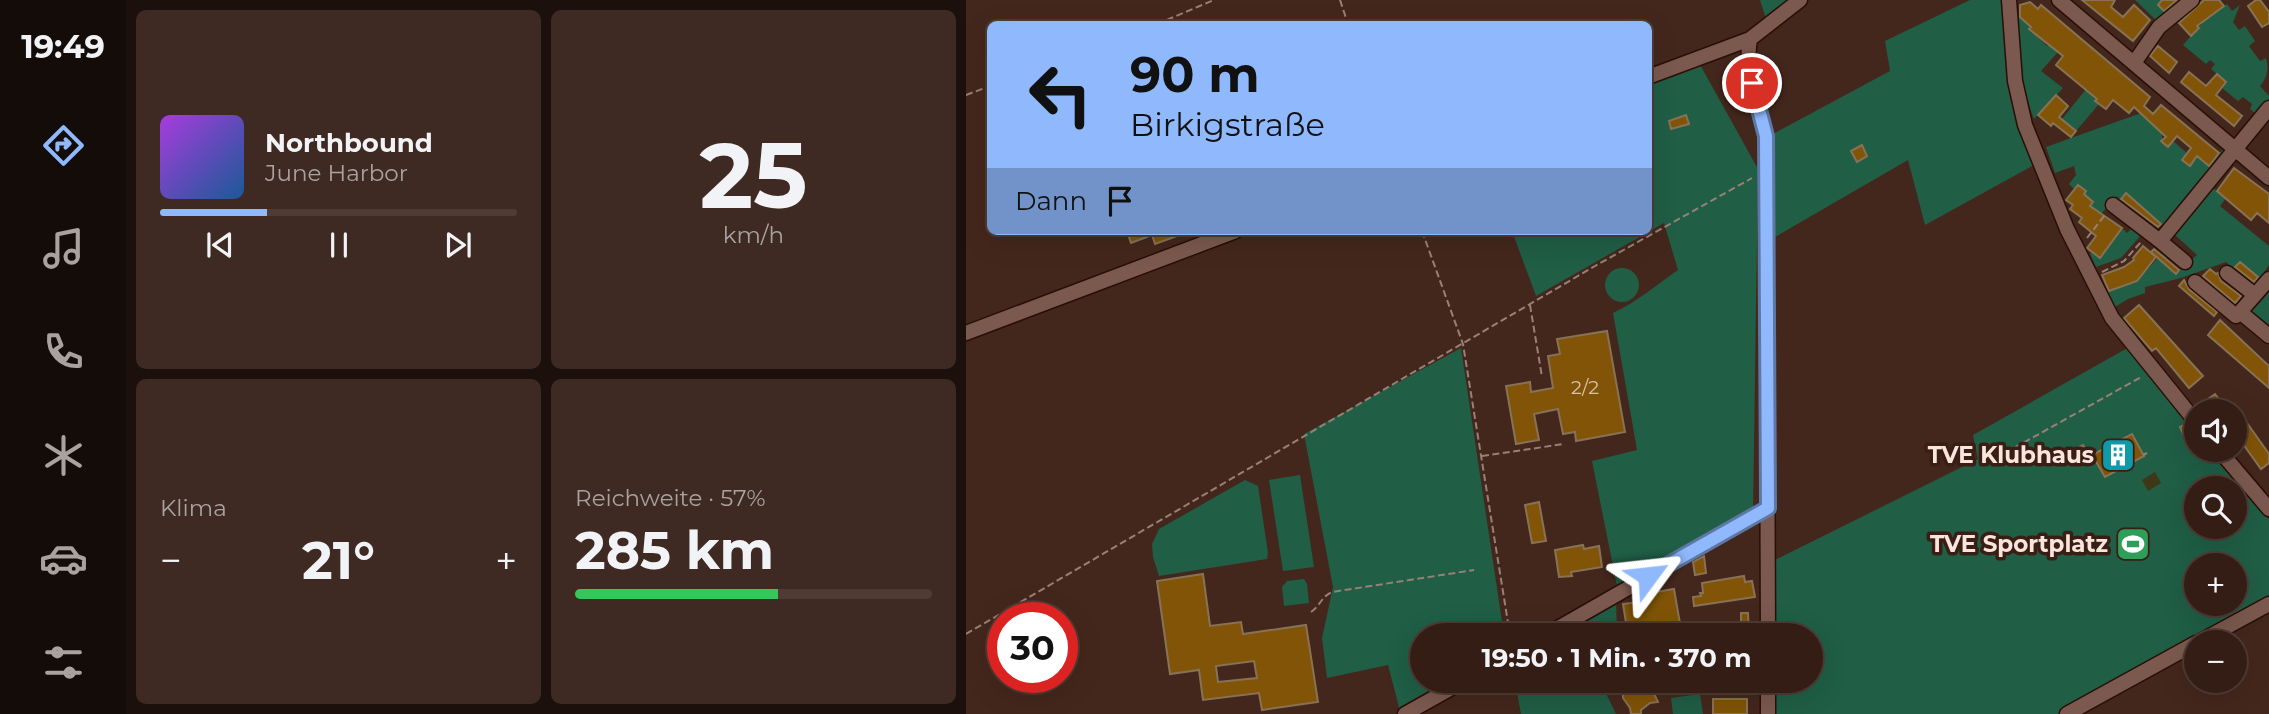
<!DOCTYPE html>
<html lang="de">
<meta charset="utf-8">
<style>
body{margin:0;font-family:Montserrat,sans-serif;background:#3e2a22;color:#f1f3f6;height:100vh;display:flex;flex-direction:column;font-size:26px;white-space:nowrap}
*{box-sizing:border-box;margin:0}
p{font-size:23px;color:#a9a2a0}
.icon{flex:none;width:38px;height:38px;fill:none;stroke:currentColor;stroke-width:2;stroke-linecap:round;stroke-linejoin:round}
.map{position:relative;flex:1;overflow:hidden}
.details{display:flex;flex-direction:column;gap:10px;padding:10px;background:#1c100c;width:840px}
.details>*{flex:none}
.banner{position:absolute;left:21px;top:21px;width:665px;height:214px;border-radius:10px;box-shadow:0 7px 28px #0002,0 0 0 2px #4e3b34;background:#8fb8fd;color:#111;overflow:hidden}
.tools{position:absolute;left:1218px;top:399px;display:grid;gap:14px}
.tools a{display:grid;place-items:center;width:63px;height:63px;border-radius:50%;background:#331d15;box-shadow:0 7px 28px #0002,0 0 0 2px #4e3b34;font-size:35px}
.speed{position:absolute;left:21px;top:602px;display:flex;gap:14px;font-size:35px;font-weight:700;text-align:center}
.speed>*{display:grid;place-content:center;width:91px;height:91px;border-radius:50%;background:#331d15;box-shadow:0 7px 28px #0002,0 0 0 2px #4e3b34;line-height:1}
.speed .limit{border:10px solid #d22;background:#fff;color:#111}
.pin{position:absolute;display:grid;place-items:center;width:60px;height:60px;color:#fff;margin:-30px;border:4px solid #fff;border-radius:50%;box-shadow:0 2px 7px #0007}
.me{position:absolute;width:77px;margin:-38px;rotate:60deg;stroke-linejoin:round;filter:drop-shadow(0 0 5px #0008)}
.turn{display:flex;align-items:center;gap:24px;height:147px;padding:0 28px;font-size:32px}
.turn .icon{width:91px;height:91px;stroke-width:2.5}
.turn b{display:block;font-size:49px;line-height:60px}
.then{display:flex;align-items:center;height:66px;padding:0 28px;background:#0003;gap:14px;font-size:26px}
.big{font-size:52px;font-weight:700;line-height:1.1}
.details .card{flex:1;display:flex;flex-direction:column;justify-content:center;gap:10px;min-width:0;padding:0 24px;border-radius:10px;background:#3e2a22}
.details .dial{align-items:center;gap:0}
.dial b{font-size:91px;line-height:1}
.song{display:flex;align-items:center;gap:21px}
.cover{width:84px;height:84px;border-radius:10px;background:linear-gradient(135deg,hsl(280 70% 55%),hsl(210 70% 35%))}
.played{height:7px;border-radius:4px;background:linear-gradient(90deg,#8fb8fd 30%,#4e3b34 30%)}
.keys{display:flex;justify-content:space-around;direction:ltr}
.heat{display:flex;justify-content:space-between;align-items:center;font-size:38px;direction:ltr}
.charge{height:10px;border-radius:5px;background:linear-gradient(90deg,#34c759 57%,#4e3b34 0)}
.details .tiles{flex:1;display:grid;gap:10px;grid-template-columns:repeat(2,1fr)}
.trip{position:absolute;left:444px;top:623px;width:413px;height:70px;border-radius:35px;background:#331d15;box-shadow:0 7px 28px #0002,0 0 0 2px #4e3b34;font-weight:700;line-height:70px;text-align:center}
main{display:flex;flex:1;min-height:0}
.dock{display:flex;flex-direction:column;width:126px;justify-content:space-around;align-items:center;background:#140c08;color:#a9a2a0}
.dock .icon{width:49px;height:49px}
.dock .active{color:#8fb8fd}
.dock b{font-size:32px;color:#f1f3f6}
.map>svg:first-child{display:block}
</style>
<main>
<nav class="dock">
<b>19:49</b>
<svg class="icon active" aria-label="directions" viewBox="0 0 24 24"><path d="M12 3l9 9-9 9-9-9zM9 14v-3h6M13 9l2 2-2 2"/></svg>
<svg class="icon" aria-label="music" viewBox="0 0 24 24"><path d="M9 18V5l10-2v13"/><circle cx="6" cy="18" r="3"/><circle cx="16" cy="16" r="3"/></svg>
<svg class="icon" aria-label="phone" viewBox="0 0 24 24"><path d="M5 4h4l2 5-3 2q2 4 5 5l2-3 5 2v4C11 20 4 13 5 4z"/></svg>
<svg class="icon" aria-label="climate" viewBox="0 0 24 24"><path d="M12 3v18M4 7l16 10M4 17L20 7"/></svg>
<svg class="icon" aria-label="car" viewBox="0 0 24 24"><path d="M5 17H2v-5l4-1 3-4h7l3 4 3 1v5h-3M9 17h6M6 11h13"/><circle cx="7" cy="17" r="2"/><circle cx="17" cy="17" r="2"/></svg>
<svg class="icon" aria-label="filters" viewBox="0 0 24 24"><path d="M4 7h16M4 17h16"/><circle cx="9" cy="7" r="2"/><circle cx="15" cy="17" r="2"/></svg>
</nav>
<section class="details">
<div class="tiles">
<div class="card">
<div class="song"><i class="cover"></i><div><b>Northbound</b><p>June Harbor</p></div></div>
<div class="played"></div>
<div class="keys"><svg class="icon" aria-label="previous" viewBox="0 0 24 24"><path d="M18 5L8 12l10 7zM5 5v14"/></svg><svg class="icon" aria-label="pause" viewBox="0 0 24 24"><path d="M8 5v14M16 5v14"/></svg><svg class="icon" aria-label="next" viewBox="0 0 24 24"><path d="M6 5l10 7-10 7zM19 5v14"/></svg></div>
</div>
<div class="card dial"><b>25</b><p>km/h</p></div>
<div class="card"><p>Klima</p>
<div class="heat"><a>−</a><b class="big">21°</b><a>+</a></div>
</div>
<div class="card"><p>Reichweite · 57%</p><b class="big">285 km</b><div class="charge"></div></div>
</div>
</section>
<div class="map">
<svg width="1303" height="714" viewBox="0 0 1303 714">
<rect width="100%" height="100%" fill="#44271c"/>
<path fill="#205e46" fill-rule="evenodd" d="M794,0h31l-25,19z
M1004,0h33l33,164 -111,61 -17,-65 -138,80 1,-78 2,-28 117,-63 -5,-30z
M1169,0h27l-4,5 8,8 -9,8z
M1261,4l5,7 8,-6 -7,17 6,8 6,-4 10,15 -6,5 11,15 6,-3c3,11 1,20 -6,28l9,10v6l-11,14 -8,-7 2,-5 -9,-7 -5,4 -16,-13 4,-6 -15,-13 4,-5 -5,-4 -4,4 -23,-19 21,-24z
M1053,16l6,5 12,-1 -7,9 17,17 7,-7 1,11 3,2 -17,19 22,17 -29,31c-10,-25 -20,-77 -15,-103z
M732,61l60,108 -5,343 -135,79 -26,-130 45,-11 -24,-137c24,-11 43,-28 65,-43l-14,-47 -128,73 -24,-65h136l1,-152z
M1125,83l12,9 -8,9 4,3 -23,27 -14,-12z
M1175,113l20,11 -4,5 5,5v8l6,5 5,-6 14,12 -5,7 8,5 8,-8 11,8 14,-16 4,3 -61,75 -40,-33 -6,7 -3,-5 -16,18 -11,-8 3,-4 -9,-8 2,-3 -8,-6 -4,4 -5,-5 7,-9 -2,-9 -19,7 -9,-26z
M1247,188l13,10 -6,8 49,40v19l-10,14 -19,-17 -6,7 -8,-7 -45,16 -36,9v6l-17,6 -13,8 -8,-15 30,-11 27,-30 4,5 -5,6 13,11 21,-18 -23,-21z
M1168,226l8,8 -21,24 -25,9 -6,-13 2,-2 8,6 22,-30 5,5z
M639 285a17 17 0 1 1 34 0a17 17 0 1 1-34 0Z
M1303,292v33l-17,-14z
M1165,346l65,81v23h18l55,69v78l-208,117h-288v-33h38v-46h-38v-74l205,-102 -5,-24zM1230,488h39v39h-39zM1230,565h39v39h-39z
M495,348l43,287h-81v46h29l-52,30 -12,-46 -61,13 -5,-40 11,-51 -29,-153z
M334,475l14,92 -31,4 -14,-91z
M279,480l13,6 10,67 -1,6 -108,17 -6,-19 -1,-13 7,-15z
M338,579l3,5 2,19 -25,3 -2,-19 5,-6z
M650,600l1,35h-61z
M549,681h85l16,33h-95z
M734,694l3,20h-30l-2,-16z"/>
<path fill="#3f3717" d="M1189,472l6,11 -13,8 -6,-11z"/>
<path fill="#815407" stroke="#887256" stroke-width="2" fill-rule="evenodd" d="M1116,0h33l-4,7 12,10 11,-12 16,15 -17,21z
M1196,0h15l-13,11 -6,-6z
M1238,0h15l5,6 -27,20 2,2 -8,8 -12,-13z
M1290,0h4l9,12v11l-7,4 -14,-21z
M1064,2l8,7 3,-4 109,92 -6,9 9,8 8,-9 58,48 -10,13 -12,-10 -7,10 -8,-6 9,-12 -14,-12 -9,11 -7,-6 5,-4 -32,-30 -5,6 -16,-13 -7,9 -11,-8 2,-2 -41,-34 7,-9 -34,-27 2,-2 -11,-10v-12z
M1192,46l19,16 -8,11 -19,-17z
M1223,72l17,14 11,-12 9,8 -10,13 26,21 -8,10 -53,-44z
M1090,95l12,11 -9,11 17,14 -5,6 -18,-14 -2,3 -13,-11z
M720,115l3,9 -18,5 -2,-8z
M896,145l5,11 -10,6 -6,-11z
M1268,168l35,26v29l-12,-10 -6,7 -34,-29z
M1112,185l8,6 -2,3 9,8 -3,4 32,22 -22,30 -13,-10 9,-12 -17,-14 3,-4 -12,-9 3,-4 -7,-5z
M1160,193l35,31 -3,3 -37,-28z
M161,231h61v1l-33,12 -3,-9 -21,8z
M1177,246l13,11 -19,24 -28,10 -7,-16 22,-8 10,-7 -1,-2z
M1188,249l25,21 -3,4 -25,-22z
M1274,262l18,15 -4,5 -19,-15z
M1244,269l6,5 2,-1 3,8 20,15 -6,7 -32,-27z
M1218,280l5,9 28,23 -3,4 -35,-30z
M1173,305l64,71 -14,12 -33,-40 -4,3 -28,-33z
M1254,320l49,46v22l-61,-53z
M641,331l18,101 -49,9 -1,-9 -12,2 -5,-25 -24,5 5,26 -23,4 -10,-58 24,-4 1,10 22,-4 -5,-32 12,-2 -3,-15z
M1249,394l7,9 -16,8 -5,-7z
M1269,406l34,48v9l-8,6 -26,-36z
M1220,424l10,7v8l-5,-6 -7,3 -4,-9z
M1166,434l12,22 -39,21 -13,-22z
M1117,445l5,8 -24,12 -4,-8z
M573,502l7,39 -14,2 -7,-38z
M617,545l1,4 15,-3 3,21 -31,5 1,4 -13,1 -4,-27z
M738,556l2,17 -11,2 -2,-13z
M237,574l7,52 31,-4 2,12 63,-9 12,77 -56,8 -3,-17 -56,7 -4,-30 -29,4 -13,-93zM288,661l3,17 -39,4 -2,-16z
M778,576l1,6 7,-1 3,16 -61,9 -1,-9 8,-1 -1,-3h3l-1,-10z
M708,589l8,46h-54l-5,-31 28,-4 -1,-7z
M775,613h7l1,22h-31v-4l23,-4z
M656,681h26l10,21 -8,1 -9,7v4h-10l-1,-6 -7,-10z
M700,681h49v5l-48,6z
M747,699h34v15h-34z"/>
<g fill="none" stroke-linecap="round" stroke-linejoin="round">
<g stroke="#2a0f06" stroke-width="17">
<path id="minor" d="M1043,0l6,81 10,44 42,104 45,89 84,104
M1093,0l210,178
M784,39c-6,32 8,66 16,97l2,499
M1168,63l25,-36 33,-27
M682,77l102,-38 50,-39
M1147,205l47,36 109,-133
M1194,241l25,21
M1261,273l28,22
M1303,279l-29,33 29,24
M1229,282l41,34 4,-4
M0,333l270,-102
M1253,450l50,59
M580,635l222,-127
M1233,642l70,-38
M802,681v33
M439,714l59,-33
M1101,714l129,-71"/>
</g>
<path stroke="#998077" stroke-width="2" stroke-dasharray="7 3.5" stroke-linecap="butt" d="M374,0l8,24
M191,24l57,-24
M0,95l24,-9
M456,231l41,113 47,291
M1121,238l18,-23
M1136,272l22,-11 17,-19
M564,305l12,72
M1177,455l4,-2
M516,456l82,-12
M1021,463l156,-87
M345,612c9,-6 11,-16 21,-20l142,-22
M0,634l629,-368 157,-88"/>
<use href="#minor" stroke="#7b594e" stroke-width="14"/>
</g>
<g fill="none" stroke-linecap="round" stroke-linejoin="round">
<g stroke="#5d78a4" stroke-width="18">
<path id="route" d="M682,576l120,-68 -2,-372 -14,-53"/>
</g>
<use href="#route" stroke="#8fb8fd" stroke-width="12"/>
</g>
<defs>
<g id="building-square" transform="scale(1.75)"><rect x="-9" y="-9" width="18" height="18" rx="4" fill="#0f9aa8" stroke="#3a1d13"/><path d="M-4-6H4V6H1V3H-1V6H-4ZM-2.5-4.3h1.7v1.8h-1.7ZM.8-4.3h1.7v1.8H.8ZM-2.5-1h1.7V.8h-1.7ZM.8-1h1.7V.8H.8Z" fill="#fff"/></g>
<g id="stadium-square" transform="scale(1.75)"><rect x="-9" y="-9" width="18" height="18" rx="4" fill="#2e9e5b" stroke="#3a1d13"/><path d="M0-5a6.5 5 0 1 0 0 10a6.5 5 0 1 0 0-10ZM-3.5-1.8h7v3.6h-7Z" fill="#fff"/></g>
</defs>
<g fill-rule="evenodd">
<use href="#building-square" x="1152" y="455"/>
<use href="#stadium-square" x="1167" y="544"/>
</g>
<g text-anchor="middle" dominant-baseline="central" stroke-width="7" stroke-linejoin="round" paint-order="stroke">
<g font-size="19" fill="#dbc1a8">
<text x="619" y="387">2/2</text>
</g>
<g font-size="23" font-weight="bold" fill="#f9e5de" stroke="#3a1d13" text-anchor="end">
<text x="1128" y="455">TVE Klubhaus</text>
<text x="1142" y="544">TVE Sportplatz</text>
</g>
</g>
</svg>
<div class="tools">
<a><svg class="icon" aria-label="sound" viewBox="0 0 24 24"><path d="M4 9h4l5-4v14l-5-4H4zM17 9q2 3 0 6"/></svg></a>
<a><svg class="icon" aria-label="search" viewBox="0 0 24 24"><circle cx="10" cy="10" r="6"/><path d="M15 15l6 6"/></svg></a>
<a>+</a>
<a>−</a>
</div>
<div class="speed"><div class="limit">30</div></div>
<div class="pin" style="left:786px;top:83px;background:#d93025"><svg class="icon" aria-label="arrive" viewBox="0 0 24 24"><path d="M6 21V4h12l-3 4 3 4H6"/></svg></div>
<svg class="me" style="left:682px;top:576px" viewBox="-20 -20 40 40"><path d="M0-17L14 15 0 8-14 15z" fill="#8fb8fd" stroke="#fff" stroke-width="4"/></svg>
<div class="trip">19:50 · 1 Min. · 370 m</div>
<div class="banner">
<div class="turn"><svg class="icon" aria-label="left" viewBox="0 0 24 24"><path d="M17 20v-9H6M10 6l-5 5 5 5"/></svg><div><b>90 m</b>Birkigstraße</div></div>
<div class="then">Dann<svg class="icon" aria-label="arrive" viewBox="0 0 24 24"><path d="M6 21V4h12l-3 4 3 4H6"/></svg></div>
</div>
</div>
</main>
